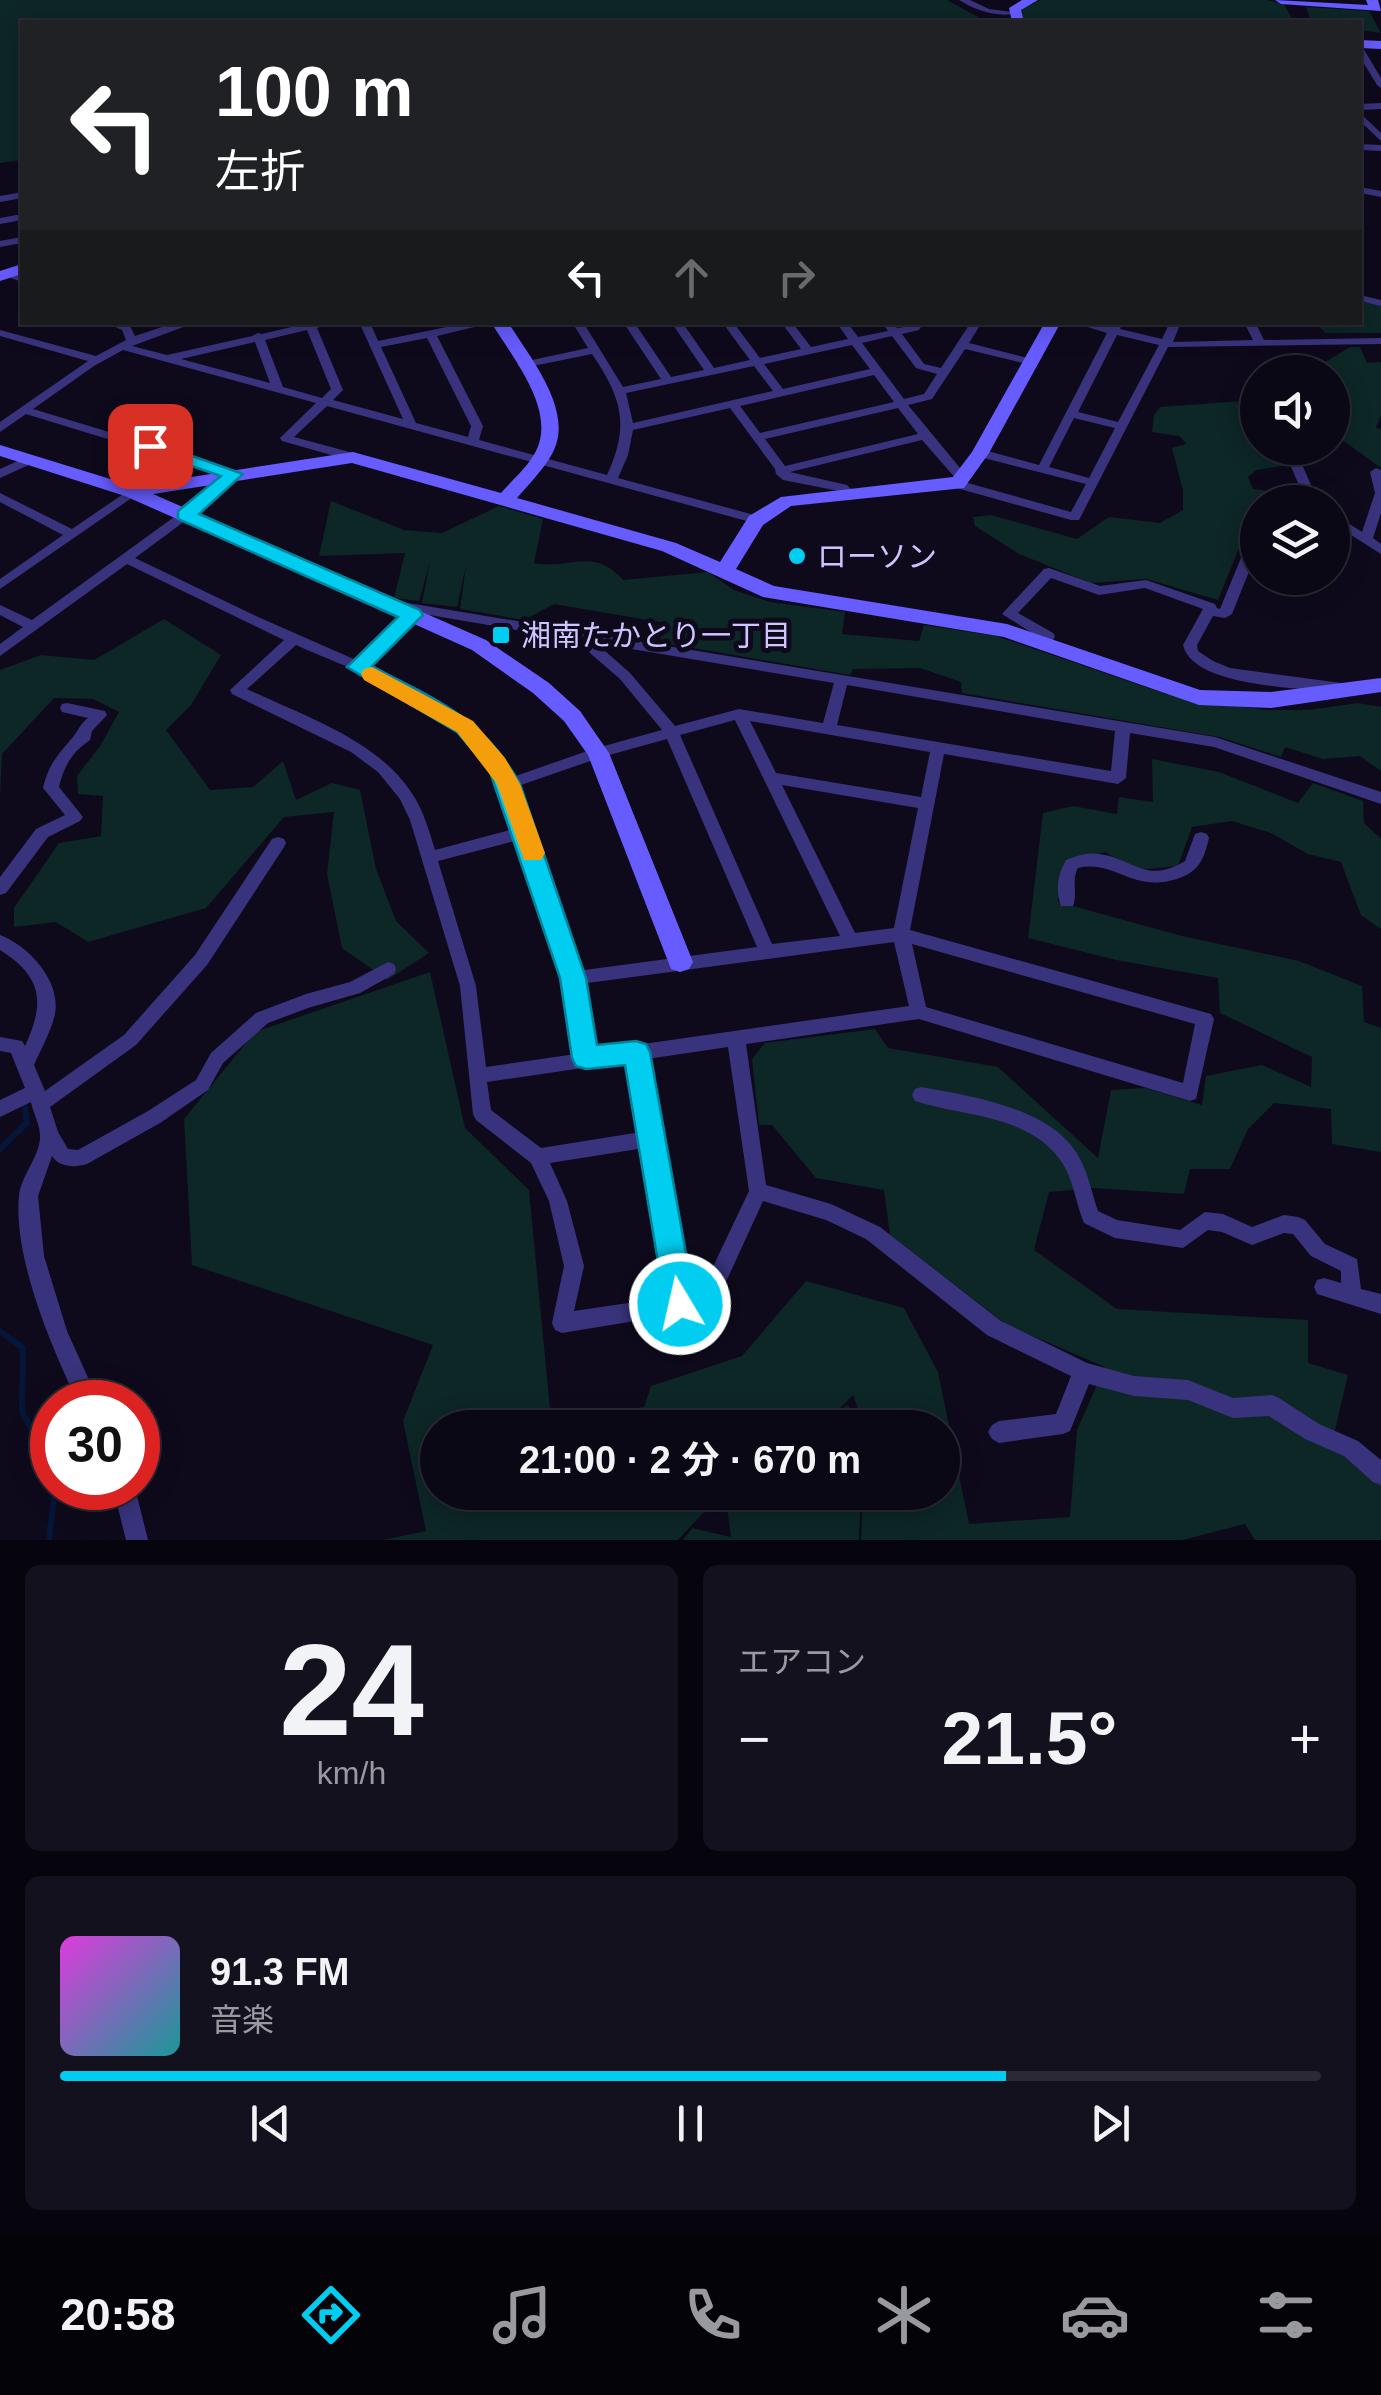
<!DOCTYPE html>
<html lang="ja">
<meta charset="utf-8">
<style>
body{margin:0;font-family:Helvetica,"Noto Sans JP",sans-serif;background:#13111e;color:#f1f3f6;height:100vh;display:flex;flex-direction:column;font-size:38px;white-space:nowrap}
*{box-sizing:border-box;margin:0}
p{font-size:32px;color:#999aa0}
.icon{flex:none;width:55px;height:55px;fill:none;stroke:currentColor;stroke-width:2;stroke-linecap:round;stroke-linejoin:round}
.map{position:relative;height:1540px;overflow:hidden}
.details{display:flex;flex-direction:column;gap:25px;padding:25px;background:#06040c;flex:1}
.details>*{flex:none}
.hud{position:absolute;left:20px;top:20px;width:1342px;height:305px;border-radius:0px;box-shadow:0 5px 25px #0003,0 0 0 2px #2a2934;background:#202124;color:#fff;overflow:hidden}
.fabs{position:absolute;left:1240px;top:355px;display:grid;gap:20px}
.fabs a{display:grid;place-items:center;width:110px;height:110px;border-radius:50%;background:#0a0815;box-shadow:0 5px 25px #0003,0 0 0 2px #2a2934;font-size:50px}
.speed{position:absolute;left:30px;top:1380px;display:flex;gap:20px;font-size:50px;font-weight:700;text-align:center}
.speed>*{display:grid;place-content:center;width:130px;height:130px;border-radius:50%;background:#0a0815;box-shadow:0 5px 25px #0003,0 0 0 2px #2a2934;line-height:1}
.speed .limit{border:15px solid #d22;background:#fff;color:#111}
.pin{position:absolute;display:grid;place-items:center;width:85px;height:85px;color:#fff;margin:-42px;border-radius:20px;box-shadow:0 5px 15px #0006}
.me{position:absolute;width:110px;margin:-55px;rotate:351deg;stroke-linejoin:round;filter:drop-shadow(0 0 8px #0008)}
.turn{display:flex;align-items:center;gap:35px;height:210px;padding:0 30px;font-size:45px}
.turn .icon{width:130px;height:130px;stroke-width:2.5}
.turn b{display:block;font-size:70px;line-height:85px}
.lanes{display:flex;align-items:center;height:95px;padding:0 30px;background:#0003;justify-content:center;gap:50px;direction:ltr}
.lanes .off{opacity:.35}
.big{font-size:75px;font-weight:700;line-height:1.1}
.details .tile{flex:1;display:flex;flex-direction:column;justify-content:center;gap:15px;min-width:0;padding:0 35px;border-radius:15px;background:#13111e}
.details .dial{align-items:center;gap:0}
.dial b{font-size:130px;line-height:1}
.song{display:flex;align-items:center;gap:30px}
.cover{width:120px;height:120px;border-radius:15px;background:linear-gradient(135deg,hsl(300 70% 55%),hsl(180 70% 35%))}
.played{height:10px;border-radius:5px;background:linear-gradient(90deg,#00cdf0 75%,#2a2934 75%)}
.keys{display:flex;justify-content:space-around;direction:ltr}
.heat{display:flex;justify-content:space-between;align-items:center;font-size:55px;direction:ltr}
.details .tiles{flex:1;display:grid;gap:25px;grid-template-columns:1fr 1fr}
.tile:last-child{grid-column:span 2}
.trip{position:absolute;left:420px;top:1410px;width:540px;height:100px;border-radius:50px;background:#0a0815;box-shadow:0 5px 25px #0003,0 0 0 2px #2a2934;font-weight:700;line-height:100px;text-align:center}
.tab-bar{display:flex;height:160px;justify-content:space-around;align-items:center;background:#040308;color:#999aa0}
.tab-bar .icon{width:70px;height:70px}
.tab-bar .on{color:#00cdf0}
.tab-bar b{font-size:45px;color:#f1f3f6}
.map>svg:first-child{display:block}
</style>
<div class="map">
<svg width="1381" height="1540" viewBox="0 0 1381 1540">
<rect width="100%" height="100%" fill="#0e0a1c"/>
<path fill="#0d2626" d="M0,0h947l40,22h-965v138l-22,3z
M1041,0h226l17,4 10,18 -273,-4v-9z
M1306,7l63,4 12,22 -21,-3v-8h-49z
M1360,302l21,3v28h-56l-9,-10 44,-1z
M1350,347h10l7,16 14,-1v53l-5,13 5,1v39l-40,-29v-11l-8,-6 -1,-50h-23z
M1257,400l1,48h25l4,17 -31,5 -8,7 5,12 40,5 2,8h-37l-1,24 -11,5 -28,69 -72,-21 -55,4 -72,-29 -44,-28 -2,-9 18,-2 86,24 32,-22 51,6 23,-13v-20l-11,-42 14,-4 -6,-8 -28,-4 2,-17 6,-8z
M331,501l73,29 38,3 57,-27 44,13 -9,44c35,7 60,-17 89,17l85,-8 26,18 36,12 75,10 -3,22 77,7 5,-16 72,11 170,58 99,16h44l49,-7 23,4v64l-21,-15 -37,3 -38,-12 -4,10 -62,-20 -257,-44 -1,-11 -41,-14 -67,1 -3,6 -191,-33 7,-19 -112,-19 -30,16 -64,-11 6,-44 -9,42 -35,-4 8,-41 -11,39 -25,-3 11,-45 -86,3z
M164,619l57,36 -30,50 -25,25 44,60 43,-3 30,-26 13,39 36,-17 28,7 16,79 20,52 33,32 -42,27 -45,-32 -15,-74 7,-62 -50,5 -78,91 -118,34 -32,-20 -42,5v-19l45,-65 42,-7 2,-40 -25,-2 -1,-18 23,-30 19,-34 -26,-13 -39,-1 -52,56 -2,43v-127l41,-15 53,5z
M1152,759l67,13 79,31 15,-20 50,18 1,22 17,16v90l-20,-14 -20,-53 -33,-8 -37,-21 -39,-12 -40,6 -14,39 -40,4 -33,-18 -42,12 -5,38 124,34 117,25 63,25 2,36 17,6v124l-49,-8 -1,-35 -57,-6 -26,26 -18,40h-40l-6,25 -90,-6 -45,4 -15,58 83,59 191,11v43l40,12 -14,59 47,49v57h-126l-10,-16 -63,16h-321l2,-47 79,-1v-64l-77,-1 -12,-32 -17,17 12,-7 13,22 -423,1v64l296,1 -32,21 -24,26h-295l43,-9 -23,-110 30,-76 -241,-80 -8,-146 71,-87 175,-60 35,156 64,62 22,229 93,-12 7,-21 91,-30 64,-75 98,27 34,64 31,152 101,-7 7,-87 28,-63 -98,-42 -117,-90 -6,-45 -68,-12 -44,-53h-13l-7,-66 13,-16 110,-14 13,19 110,19 100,91 13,-68 34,-2 57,17 4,-29 56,-11 49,22 1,-30 -92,-44 -2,-35 -102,-18 -88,-22 15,-125 30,-7 44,8 2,-17 34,5z
M739,1493h122l-2,47h-176l9,-12 39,9 -4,-30z"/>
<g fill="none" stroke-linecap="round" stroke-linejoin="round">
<path stroke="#061639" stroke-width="6" d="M0,1149l27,-26 -2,-15
M0,1331l23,17 -1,64 30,52
M49,1540l6,-52"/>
<path fill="#39337d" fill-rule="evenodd" d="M959,0h11l19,9 30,4c-21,5 -42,-2 -60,-13z
M1017,20h38l4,2h-46z
M1360,47l3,1 18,30v10l-4,-3 -17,-28z
M1381,103v6l-21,1v-6z
M1360,113l21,20v8l-21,-20z
M1360,144l21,1v6l-21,-1z
M1360,187l21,4v6l-21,-4z
M22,192v6l-22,4v-6z
M22,214v6l-22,4v-6z
M22,237v6l-22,4v-6z
M2,271l20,5v6l-20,-7z
M1360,295l21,5v6l-21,-5z
M104,322h17l9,4 5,10 42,-14h20l-65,24 35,9 85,-19 6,-3 4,1 42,-10v-2h30l-17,6 26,62 -10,10 70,19 -44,-97h11l8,19 93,-19h24l-58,14 46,90 -4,14 128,35c23,-50 15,-77 -15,-121l-69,14 -6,-3 6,-3 65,-14 -16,-26h11l40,65 38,-8 -38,-57h11l37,55 33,-7 -33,-48h11l32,46 36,-8 -28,-38h11l27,36 41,-9 -20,-27h11l19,25 37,-8 -12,-17h11l11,15 30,-6 -6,-9h11l4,6 14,-2 2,-4h11l-5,8 -17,4 22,30 17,4 30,-46h11l-13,21 66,17v4l-4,1 -66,-16 -33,50 -24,6 57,69v6h-8l-35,-40 -132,32 57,13 11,11 -6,4 -13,-9 -56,-11 -7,-6 -1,-5 -45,-61 -97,22 -5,25 -10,23 140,38v6l-4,1 -427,-117 -33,31 63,17 2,3 -6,4 -4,-1 -67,-19 -2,-3 36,-35 -193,-53 -29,16 -61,43 205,62v6l-49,41 -54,40 123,59 98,43 52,-48 -17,-4 -2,-3 2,-3 5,-1 819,136 166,55v12l-167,-57 -84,-14 -4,45 -8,6 -174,-30 -34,176 301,84 3,5 -18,80 -6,2 -271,-82 -173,25 20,141 65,19 49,23 121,94 86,42 47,13 54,4 45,18 39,-3 7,3 40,26 39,17 23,19v25l-8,-3 -29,-26 -39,-17 -36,-23 -36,2 -45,-18 -54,-4 -45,-12 -19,47 -7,3 -64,9 -7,-4 -4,-7 4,-7 7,-4 57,-7 15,-38 -84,-41 -121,-96 -40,-19 -63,-19 -49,107 -152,25 -7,-3 -3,-7 12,-57 -15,-65 -18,-38 -55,-43 -3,-6 -13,-128 -50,-166 -10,-21 -22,-27 -27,-20 -119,-58 -2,-4 54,-50 -157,-76 -127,92v-12l23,-17 -23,-12v-10l32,15 149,-108 44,-37 -199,-61 -26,18v-10l88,-61 -88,-25v-6l96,26 30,-16 -4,-10zM307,330l24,59 -9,9 -39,-11 -18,-47zM892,336l24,32 21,6 -13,20 -20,5 -42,-56zM427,338l44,88 -3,11 -52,-14 -35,-76zM255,342l15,41 -89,-24zM852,345l18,24 -87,20 -19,-25zM754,366l19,25 -140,32 -7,-30zM874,375l20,27 -134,31 -20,-27zM898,408l20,26 -133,32 -20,-27zM418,613l157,27 45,39 42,51 -69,19 -83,29c-37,-64 -76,-84 -142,-113l49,-47zM596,643l238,40 -11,40 -84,-14 -64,17 -45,-53zM296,645c64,29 147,52 188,114 14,22 24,46 34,69l-83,22c-6,-20 -12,-41 -24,-58 -35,-53 -108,-76 -164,-103zM847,685l268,46 -4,40 -274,-46zM735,720l105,216 -68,8 -92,-209zM750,721l180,31 -9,45 -145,-24zM667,739l90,208 -180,24c-16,-63 -33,-125 -62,-184l87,-30zM782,785l136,23 -24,120 -39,5zM522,839l28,92 26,123 -90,13 -10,-81 -38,-125zM894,942l15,64 -315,45 -14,-67zM912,944l283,80 -12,59 -257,-76zM728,1047l21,144 -48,101 -13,2 -41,-235zM630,1061l11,71 -100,16 -50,-38 -4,-28zM644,1148l25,149 -95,14 10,-45 -17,-65 -17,-38z
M1071,322h21l18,5 6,-4 5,3 -1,3 42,10 8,-17h11l-8,20 80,-2 -9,-18h11l9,18 117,-2v6l-213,3 -89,173h-8l-118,-33v-6l4,-1 114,32 15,-28 -110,-28 -2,-3 6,-4 59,16 68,-132zM1117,335l42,10 -41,77 -40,-10zM1074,418l41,10 -26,50 -40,-11z
M1341,415l6,4 -15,10v-9z
M1332,438h4l2,6 -6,3z
M1283,448h12l18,42 -3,8 -9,4h-15l14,-9 1,-3z
M29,456l4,1v6l-33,15v-9z
M1376,468l5,2v43l-8,25 8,6v10l-49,-31v-10l30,19 13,-39 -5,-21z
M132,488l4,1v6l-136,94v-10l63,-44 -63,-33v-9l72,36z
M1258,527v22l-26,65 -7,4 -12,-2 -16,29 1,6 15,10 17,7 119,16 7,5 -2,4 -5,1c-38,-7 -155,-4 -166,-49l20,-36 -58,-21 -46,7 -48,-17 -33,35 35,20 2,3 -6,12 -5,2 -7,-5 3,-7 -38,-24 42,-45 5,-1 51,18 46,-6 69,24 2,4 3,1 32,-78z
M67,703l38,8 2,4 -15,16 -2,9c-18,12 -26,26 -31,47l24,30 -3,4 -32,16 -42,56 -6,2v-18l36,-48 29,-14 -22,-27c6,-25 15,-33 30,-51 5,-6 7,-13 15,-19l-26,-6 -2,-4 2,-4z
M1201,832l6,2 2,4c-5,21 -10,34 -32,41 -46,14 -62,-20 -99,-11 -7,12 0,26 -5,38h-12c-6,-17 -3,-32 5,-46 11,-4 21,-8 33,-6 34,4 47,31 86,7l10,-27z
M278,837l6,2 2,4 -2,4 -77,118 -71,80 -86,62 8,25 10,17 10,1 70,-39 48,-31 15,-27 45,-40 50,-19 44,-12 38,-20 6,2 2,5 -2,5 -34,19 -52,15 -40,15 -45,40 -15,27 -48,33 -73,41c-13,4 -28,3 -35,-8l-14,40 6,60 23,75 32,71h-21c-26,-53 -65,-145 -59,-206 2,-20 19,-37 21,-57 1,-13 -7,-26 -9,-37l-31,15v-17l25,-12 -14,-35 -11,-2v-14l22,4 3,5c20,-43 18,-69 -25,-96v-15c29,11 61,46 55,79 -4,18 -14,35 -21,51l11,26 79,-56 71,-80 77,-116z
M921,1087c49,9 126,20 155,65 12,18 15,39 22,59l19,9 63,10 25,-18 18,2 29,13 32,-12 14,2 7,3 20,24 32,15 4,30 20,5v20l-64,-20 -3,-7 3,-7 7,-2 17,5v-12l-30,-15 -18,-22 -9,-1 -32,12 -30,-13 -14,-2 -25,18 -68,-10 -31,-15c-8,-19 -10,-41 -21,-59 -32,-50 -99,-47 -148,-63l-3,-6 3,-6z
M113,1488h22l13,52h-22z"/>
<path fill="#675cff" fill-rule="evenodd" d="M1022,0h16l-17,10 3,12h-12l-3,-14z
M1275,0l93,5 -2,-5h12l3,11 -100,-7z
M1360,40l21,1v8l-21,-1z
M22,264v10l-22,7v-10z
M491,322h17c21,35 68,89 44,132 -9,16 -23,30 -35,44l159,45 44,19 29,-46 32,-19 172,-20 19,-25 73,-130h16l-72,131 -25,35 -173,18 -28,19 -27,44 38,17 233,38 193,66 71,2 110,-14v14l-110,16 -72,-3 -195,-68 -241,-40 -101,-46 -310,-88 -199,31 333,146 63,43 31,28 29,42 84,209 -4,7 -9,3 -9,-3 -83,-214 -24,-34 -31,-28 -61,-43 -89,-40 -258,-114 -125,-40v-11l133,41 220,-34 148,41c11,-13 27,-26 35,-42 21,-42 -25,-95 -45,-129z"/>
</g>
<path fill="#00cdf0" stroke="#00859c" stroke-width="2.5" d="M150,441l93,33 -44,40 221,96 3,5 -51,51c66,36 109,49 148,118l66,194 11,67 39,-4 10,3 4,8 45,252 -5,10 -10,4 -11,-4 -4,-10 -40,-239 -39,4 -10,-3 -4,-8 -12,-80 -71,-209 -32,-37 -110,-65 51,-50 -220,-98v-8l43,-35 -77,-26v-7z"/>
<path fill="#f59e0b" d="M372,667l101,54 32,37 15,26 25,69 -4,7h-17l-27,-76 -40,-52 -93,-52 -3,-6 3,-5z"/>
<g fill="#00cdf0" stroke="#0e0a1c" stroke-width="4">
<circle cx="797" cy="556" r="10"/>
<rect x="491" y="625" width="20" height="20" rx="5"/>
</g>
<g text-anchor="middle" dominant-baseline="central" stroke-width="10" stroke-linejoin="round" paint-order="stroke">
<g font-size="30" fill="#cec5ff" stroke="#0e0a1c" text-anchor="start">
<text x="817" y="556">ローソン</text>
<text x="521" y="635">湘南たかとり一丁目</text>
</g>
</g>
</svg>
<div class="fabs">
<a><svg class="icon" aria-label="sound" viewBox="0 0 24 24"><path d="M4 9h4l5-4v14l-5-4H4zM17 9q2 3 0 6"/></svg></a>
<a><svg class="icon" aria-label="layers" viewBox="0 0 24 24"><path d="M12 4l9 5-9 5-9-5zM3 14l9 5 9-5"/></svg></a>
</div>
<div class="speed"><div class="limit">30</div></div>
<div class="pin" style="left:150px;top:446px;background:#d93025"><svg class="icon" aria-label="arrive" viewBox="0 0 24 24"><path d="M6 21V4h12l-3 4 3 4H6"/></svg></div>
<svg class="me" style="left:680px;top:1304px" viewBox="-20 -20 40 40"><circle r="17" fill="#00cdf0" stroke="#fff" stroke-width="3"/><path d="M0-11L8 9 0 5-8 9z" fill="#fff"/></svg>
<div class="trip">21:00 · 2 分 · 670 m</div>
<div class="hud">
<div class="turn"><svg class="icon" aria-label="left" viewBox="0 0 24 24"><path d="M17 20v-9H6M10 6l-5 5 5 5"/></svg><div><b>100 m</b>左折</div></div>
<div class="lanes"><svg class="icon" aria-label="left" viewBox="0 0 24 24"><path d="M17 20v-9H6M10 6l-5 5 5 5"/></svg><svg class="icon off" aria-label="ahead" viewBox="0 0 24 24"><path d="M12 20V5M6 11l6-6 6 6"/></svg><svg class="icon off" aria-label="right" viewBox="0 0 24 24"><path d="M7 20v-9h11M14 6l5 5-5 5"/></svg></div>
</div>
</div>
<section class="details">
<div class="tiles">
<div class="tile dial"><b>24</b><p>km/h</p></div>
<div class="tile"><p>エアコン</p>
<div class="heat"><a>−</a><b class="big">21.5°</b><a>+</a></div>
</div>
<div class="tile">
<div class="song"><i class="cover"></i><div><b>91.3 FM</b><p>音楽</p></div></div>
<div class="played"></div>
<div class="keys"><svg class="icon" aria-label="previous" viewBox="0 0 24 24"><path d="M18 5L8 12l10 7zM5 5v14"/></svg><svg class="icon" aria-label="pause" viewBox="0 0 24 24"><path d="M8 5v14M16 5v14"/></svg><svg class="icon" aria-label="next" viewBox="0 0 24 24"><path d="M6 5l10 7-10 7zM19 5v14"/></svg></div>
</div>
</div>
</section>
<nav class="tab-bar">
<b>20:58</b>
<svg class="icon on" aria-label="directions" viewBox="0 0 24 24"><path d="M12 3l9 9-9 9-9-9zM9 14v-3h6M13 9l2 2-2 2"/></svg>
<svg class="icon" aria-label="music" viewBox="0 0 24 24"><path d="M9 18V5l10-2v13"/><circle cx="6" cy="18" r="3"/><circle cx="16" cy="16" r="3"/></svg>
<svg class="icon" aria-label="phone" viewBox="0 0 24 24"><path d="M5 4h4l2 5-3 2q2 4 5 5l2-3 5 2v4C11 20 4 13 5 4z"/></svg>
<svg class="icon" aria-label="climate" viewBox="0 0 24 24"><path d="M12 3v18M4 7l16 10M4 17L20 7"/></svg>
<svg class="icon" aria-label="car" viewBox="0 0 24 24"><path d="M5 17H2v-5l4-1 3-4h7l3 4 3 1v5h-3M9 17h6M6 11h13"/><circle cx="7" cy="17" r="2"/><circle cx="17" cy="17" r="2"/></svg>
<svg class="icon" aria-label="filters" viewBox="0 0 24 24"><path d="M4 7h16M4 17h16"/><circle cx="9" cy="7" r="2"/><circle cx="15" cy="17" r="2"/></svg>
</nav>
